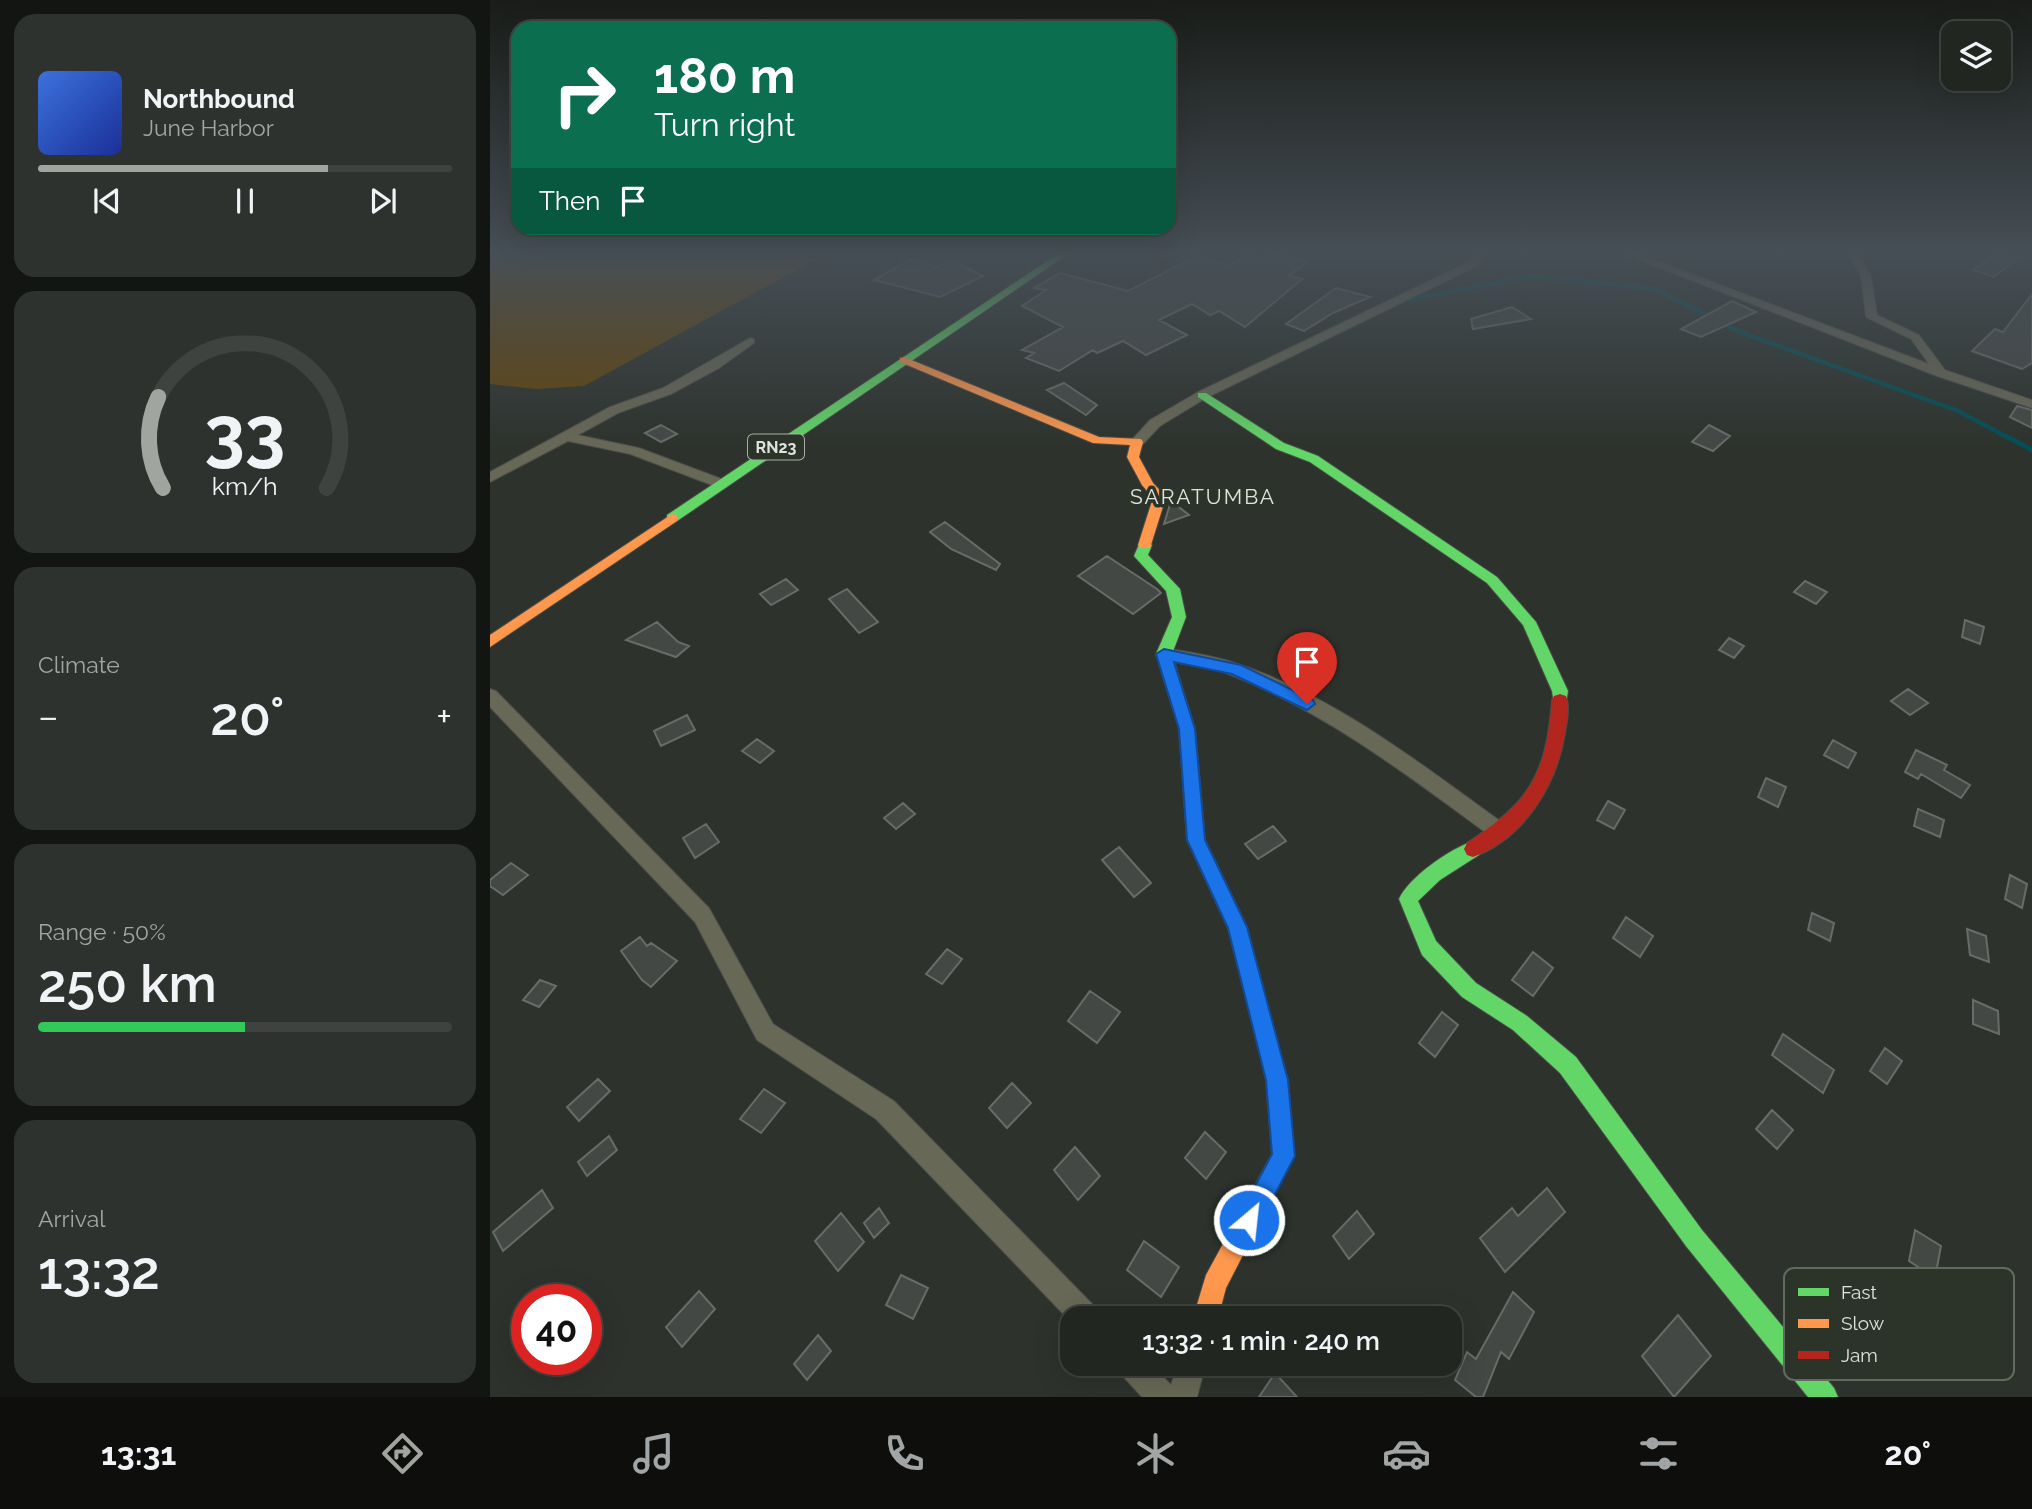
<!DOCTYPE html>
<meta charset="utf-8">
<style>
body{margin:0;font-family:Raleway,sans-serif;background:#2e322e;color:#f1f3f6;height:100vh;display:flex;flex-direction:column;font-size:26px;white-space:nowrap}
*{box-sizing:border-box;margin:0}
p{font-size:23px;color:#a2a5a5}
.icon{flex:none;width:38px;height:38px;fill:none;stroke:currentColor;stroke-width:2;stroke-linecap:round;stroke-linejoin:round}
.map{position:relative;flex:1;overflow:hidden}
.drawer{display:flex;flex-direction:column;gap:14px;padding:14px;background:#131512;width:490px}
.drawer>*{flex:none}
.hud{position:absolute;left:21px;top:21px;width:665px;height:214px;border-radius:21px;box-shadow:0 7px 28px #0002,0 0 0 2px #3f433f;background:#0b6e4f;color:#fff;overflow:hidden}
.fabs{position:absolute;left:1451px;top:21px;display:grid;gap:14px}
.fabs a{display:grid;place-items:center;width:70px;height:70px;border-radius:14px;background:#222621;box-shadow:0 7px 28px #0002,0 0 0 2px #3f433f;font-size:35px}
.speed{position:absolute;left:21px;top:1284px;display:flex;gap:14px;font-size:35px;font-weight:700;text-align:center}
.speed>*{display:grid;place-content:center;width:91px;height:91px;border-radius:50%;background:#222621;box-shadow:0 7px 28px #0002,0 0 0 2px #3f433f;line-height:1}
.speed .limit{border:10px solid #d22;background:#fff;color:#111}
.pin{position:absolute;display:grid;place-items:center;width:60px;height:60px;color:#fff;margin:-72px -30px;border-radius:50% 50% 50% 0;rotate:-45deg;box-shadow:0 0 7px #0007}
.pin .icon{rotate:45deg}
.me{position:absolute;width:77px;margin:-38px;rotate:28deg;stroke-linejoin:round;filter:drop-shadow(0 0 5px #0008)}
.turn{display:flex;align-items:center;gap:24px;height:147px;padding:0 28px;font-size:32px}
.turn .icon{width:91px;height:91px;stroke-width:2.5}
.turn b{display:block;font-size:49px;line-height:60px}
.then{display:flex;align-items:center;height:66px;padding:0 28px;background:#0003;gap:14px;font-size:26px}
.big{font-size:52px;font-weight:600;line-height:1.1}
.drawer .widget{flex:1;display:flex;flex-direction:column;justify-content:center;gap:10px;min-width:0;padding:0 24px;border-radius:21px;background:#2e322e}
.drawer .dial{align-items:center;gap:0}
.dial svg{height:182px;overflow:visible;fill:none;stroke:#3f433f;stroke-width:7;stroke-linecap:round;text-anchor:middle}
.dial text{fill:#f1f3f6;stroke:none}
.song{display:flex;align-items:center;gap:21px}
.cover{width:84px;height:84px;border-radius:10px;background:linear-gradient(135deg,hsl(220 70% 55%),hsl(230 70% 35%))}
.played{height:7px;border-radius:4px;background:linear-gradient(90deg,#a0a59f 70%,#3f433f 70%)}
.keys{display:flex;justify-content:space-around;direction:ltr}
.heat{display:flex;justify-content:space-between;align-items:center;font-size:38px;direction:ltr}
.charge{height:10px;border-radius:5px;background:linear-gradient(90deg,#34c759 50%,#3f433f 0)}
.trip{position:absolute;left:570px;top:1306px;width:402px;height:70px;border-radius:21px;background:#222621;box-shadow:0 7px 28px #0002,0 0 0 2px #3f433f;font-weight:600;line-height:70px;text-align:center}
.tabs{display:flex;height:112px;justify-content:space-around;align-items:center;background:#0e0f0d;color:#a2a5a5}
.tabs .icon{width:49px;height:49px}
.tabs .selected{color:#a0a59f}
.tabs b{font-size:32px;color:#f1f3f6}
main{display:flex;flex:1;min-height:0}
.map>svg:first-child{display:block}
</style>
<main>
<section class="drawer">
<div class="widget">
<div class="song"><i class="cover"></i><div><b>Northbound</b><p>June Harbor</p></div></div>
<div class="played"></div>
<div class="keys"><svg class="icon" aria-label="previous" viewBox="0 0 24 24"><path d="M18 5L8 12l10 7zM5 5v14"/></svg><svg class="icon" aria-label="pause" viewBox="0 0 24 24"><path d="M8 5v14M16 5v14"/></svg><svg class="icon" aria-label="next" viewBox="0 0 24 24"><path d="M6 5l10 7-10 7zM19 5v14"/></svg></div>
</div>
<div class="widget dial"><svg viewBox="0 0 100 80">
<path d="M14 69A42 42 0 1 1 86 69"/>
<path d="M14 69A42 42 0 0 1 12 29" stroke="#a0a59f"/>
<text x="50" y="56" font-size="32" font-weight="700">33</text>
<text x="50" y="72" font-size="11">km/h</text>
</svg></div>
<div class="widget"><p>Climate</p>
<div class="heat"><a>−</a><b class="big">20°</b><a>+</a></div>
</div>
<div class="widget"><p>Range · 50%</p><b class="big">250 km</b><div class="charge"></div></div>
<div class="widget"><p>Arrival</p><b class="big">13:32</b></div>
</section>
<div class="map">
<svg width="1542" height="1397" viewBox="0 0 1542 1397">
<rect width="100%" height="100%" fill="#2d322c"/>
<path fill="#64450b" d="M0,254h336l-242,132 -47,3 -47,-5z"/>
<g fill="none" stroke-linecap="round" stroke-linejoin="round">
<path stroke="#044e55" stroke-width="4.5" d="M921,300l120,-24 124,13 85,43 218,79 51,27"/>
<path stroke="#044e55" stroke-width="5" d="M1516,436l26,14"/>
</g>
<path fill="#444845" stroke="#676c68" stroke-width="2" d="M782,254l35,8 -18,14 13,3 -57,48 -26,-16 -9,4 -18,-11 -33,16 28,15 -41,20 -23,-14 -26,12 -4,-3 -34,21 -33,-13 8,-5 -12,-3 41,-23 -41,-21 24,-16 -12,-2 26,-15 68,18 69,-35 31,10 18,-11 18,5z
M1505,255l21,5 -22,17 -21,-7z
M421,259l25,8 17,-6 30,15 -43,21 -66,-17z
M846,288l34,9 -37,16 -29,18 -18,-7z
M1542,294v69l-10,6 -50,-18 23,-22 8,3z
M1242,301l24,11 -55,25 -20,-8z
M1022,307l19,12 -58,10 -2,-10z
M574,383l33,22 -11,10 -39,-25z
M1527,406l15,4v18l-22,-11z
M171,425l16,9 -16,8 -16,-9z
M1219,425l21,11 -17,15 -21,-9z
M681,501l18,14 -25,9z
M455,522l55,42 -4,6 -45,-21 -21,-17z
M617,556l50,33 4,4 -28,21 -55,-38z
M296,579l12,11 -27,15 -11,-11z
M1315,581l22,11 -11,12 -22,-12z
M357,589l31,33 -19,11 -30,-34z
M1475,620l19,7 -4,17 -18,-7z
M167,622l21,20 11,4 -13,11 -50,-17z
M1239,638l15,8 -10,12 -15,-8z
M1418,689l20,14 -18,12 -19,-14z
M197,715l8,15 -34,16 -7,-15z
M267,739l17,12 -14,12 -18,-12z
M1343,740l23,13 -8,15 -24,-13z
M1426,750l31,15 -3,5 26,15 -9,13 -40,-24 -3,5 -13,-7z
M1276,778l20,9 -8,20 -20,-10z
M1118,801l17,9 -11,19 -17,-9z
M413,803l12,11 -19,15 -12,-11z
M1428,809l26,11 -4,17 -26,-11z
M216,824l13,18 -24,16 -12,-20z
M783,826l13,15 -28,18 -13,-15z
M629,847l32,36 -17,14 -32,-37z
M21,863l17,12 -25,20 -13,-9v-6z
M1520,875l17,9 -5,24 -17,-9z
M1322,913l22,10 -4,18 -22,-11z
M1136,917l27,19 -13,21 -27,-19z
M1477,929l19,7 3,26 -19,-7z
M150,937l7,9 4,-3 26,18 -26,26 -9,-7 -21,-29z
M457,949l15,10 -20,25 -16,-10z
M1043,952l20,16 -20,28 -21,-16z
M50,980l16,6 -17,21 -16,-7z
M600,991l30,21 -23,31 -29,-22z
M1483,1000l25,11 1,23 -26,-10z
M952,1012l16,13 -23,32 -16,-14z
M1293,1034l51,36 -11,23 -51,-38z
M1395,1048l17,13 -15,23 -17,-13z
M108,1079l12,12 -31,30 -12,-14z
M522,1083l19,20 -24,25 -18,-20z
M274,1089l21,14 -24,30 -21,-14z
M1282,1110l21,20 -16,19 -21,-20z
M715,1132l21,20 -20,27 -21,-21z
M119,1136l8,14 -30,26 -9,-14z
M585,1147l25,29 -22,24 -24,-30z
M1057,1188l18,24 -60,60 -25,-34 32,-30 6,8z
M52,1190l11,18 -50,43 -10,-19z
M389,1208l10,15 -15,15 -10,-15z
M867,1211l17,23 -25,25 -16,-23z
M351,1213l23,29 -26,29 -23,-30z
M1425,1230l26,16 -6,32 -26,-17z
M654,1241l35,26 -18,30 -34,-27z
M411,1275l27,13 -15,31 -27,-14z
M209,1291l16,18 -33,38 -16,-20z
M1023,1292l21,20 -25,47 -8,-7 -18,45h-7l-21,-17 12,-28 9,7z
M1188,1315l33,41 -37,41 -32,-41z
M328,1335l13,16 -24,29 -13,-16z
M785,1373l22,24h-38z"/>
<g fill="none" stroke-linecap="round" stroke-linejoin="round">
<g stroke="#4a4d49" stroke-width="2">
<path id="street" d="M986,254h10l-9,12 -271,132 -46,28 -18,19h-10l-2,-3 20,-22 48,-28 271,-130z
M1134,254h15l290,110 -18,-25 -45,-22 -5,-41 -13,-22h10l13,22 6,39 42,20 26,35 87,30v8l-95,-32z
M260,338l4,1v4l-35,25 -48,26 -53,19 -40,22 61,13 88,33v6h-10l-87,-33 -62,-13 -78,41v-10l120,-65 53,-19z
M674,648c23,4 46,7 68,14 101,32 190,103 275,164l3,6 -3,6 -7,3 -7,-3c-83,-61 -166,-125 -262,-163 -23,-10 -49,-9 -73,-17l-2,-4 2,-4z
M0,689l6,2 213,217 64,116 121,77 202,207 4,10h-27v6l-197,-205 -119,-79 -62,-118 -205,-215z
M626,1363h34l21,22 7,-22h28l-9,34h-55l-22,-24z"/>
</g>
<g stroke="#4a4d49" stroke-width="2">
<path id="fast" d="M568,254h10l-391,267h-10v-6z
M708,393h8l78,50 34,13 179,121 39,45 32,69 -2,13h-12l-2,-13 -29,-66 -36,-42 -177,-121 -34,-13 -78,-52z
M655,541l7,4 -4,10 32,34 6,28 -14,37 23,75 10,111 42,87 29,111 -3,7 -7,3 -7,-3 -3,-7 -28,-110 -41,-88 -8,-111 -23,-75 16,-37 -6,-26 -32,-35 6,-14z
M983,841l6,2 3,6 -3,6 -39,25 -22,21 18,40 40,42 51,33 49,41 126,173 132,158 4,9h-30l-122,-151 -126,-173 -47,-43 -51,-33 -40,-42 -23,-56c10,-22 51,-50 74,-58z"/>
</g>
<g stroke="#4a4d49" stroke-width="2">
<path id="slow" d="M414,357l195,80 42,2 2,3 -4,15 14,26 13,14 -16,51h-10l-2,-3 15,-47 -11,-13 -15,-28 3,-12 -37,-2 -193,-81v-4z
M182,514l5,1v6l-187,126v-12z
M776,1028l7,3 15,49 6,76 -68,132 -8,30h-25l13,-43 66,-121 -6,-74 -10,-42 3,-7z"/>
</g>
<g stroke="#4a4d49" stroke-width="2">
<path id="jam" d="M1070,694l6,2c4,10 1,26 -1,37 -8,51 -40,105 -92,124l-6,-2 -3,-6 3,-6c63,-42 79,-67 85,-143l2,-4z"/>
</g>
<use href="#street" fill="#686856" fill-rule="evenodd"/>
<use href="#fast" fill="#63d668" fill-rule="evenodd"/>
<use href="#slow" fill="#ff974d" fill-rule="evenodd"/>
<use href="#jam" fill="#b3261e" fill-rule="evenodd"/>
</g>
<linearGradient id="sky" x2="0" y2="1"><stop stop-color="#191c18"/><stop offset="0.56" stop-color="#464f56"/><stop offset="1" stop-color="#464f56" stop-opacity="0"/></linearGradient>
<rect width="1542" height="450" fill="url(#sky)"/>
<path fill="#1a73e8" stroke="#114b97" stroke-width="2" d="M674,649l77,16 72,35 2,4 -8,6 -75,-36 -58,-12 21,67 10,111 42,87 41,153 7,76 -38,73 -8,3 -8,-3 -4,-9 35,-66 -6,-74 -38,-152 -41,-88 -8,-111 -23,-75z"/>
<g text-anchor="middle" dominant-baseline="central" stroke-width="7" stroke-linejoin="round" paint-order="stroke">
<rect fill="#2c342a" stroke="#a9aea7" stroke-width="2" x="258" y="434.5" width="56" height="25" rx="5"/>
<g font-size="16" font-weight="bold" fill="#dee3dd">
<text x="286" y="447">RN23</text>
</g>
<g font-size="21" letter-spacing="2" fill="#dee3dd" stroke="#2c342a">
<text x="713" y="496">SARATUMBA</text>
</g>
</g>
<rect x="1294" y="1268" width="230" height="112" rx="10" fill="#2c342a" stroke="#616960" stroke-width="2"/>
<rect x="1308" y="1288" width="31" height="8" fill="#63d668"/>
<rect x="1308" y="1319" width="31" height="9" fill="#ff974d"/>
<rect x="1308" y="1351" width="31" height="8" fill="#b3261e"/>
<g font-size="19" fill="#dee3dd">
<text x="1351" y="1299">Fast</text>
<text x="1351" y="1330">Slow</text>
<text x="1351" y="1362">Jam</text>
</g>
</svg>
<div class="fabs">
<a><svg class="icon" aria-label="layers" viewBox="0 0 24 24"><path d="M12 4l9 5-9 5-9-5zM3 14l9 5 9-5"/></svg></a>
</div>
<div class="speed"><div class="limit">40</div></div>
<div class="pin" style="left:817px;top:704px;background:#d93025"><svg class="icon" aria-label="arrive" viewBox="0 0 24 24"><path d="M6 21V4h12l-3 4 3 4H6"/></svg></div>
<svg class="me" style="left:759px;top:1220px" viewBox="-20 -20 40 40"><circle r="17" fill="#1a73e8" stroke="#fff" stroke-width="3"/><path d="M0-11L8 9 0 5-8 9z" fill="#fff"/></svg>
<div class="trip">13:32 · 1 min · 240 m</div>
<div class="hud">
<div class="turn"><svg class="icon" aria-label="right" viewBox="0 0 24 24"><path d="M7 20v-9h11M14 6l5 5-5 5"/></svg><div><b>180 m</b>Turn right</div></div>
<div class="then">Then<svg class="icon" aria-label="arrive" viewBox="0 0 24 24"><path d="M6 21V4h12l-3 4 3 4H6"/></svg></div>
</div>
</div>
</main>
<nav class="tabs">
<b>13:31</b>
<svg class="icon selected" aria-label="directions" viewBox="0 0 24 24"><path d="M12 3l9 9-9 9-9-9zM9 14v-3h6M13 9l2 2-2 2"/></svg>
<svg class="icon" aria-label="music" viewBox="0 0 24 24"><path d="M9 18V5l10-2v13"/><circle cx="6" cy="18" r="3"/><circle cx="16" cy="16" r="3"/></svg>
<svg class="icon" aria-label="phone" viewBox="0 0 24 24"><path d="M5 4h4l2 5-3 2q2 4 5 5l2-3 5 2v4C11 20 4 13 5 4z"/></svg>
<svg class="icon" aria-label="climate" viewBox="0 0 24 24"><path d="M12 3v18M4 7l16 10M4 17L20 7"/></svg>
<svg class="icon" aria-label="car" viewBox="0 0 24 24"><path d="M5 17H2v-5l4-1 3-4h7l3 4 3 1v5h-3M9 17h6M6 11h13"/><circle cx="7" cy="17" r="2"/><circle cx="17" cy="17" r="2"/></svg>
<svg class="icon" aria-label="filters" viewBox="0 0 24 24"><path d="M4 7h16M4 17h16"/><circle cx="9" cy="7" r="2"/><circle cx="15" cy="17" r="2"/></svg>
<b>20°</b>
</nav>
